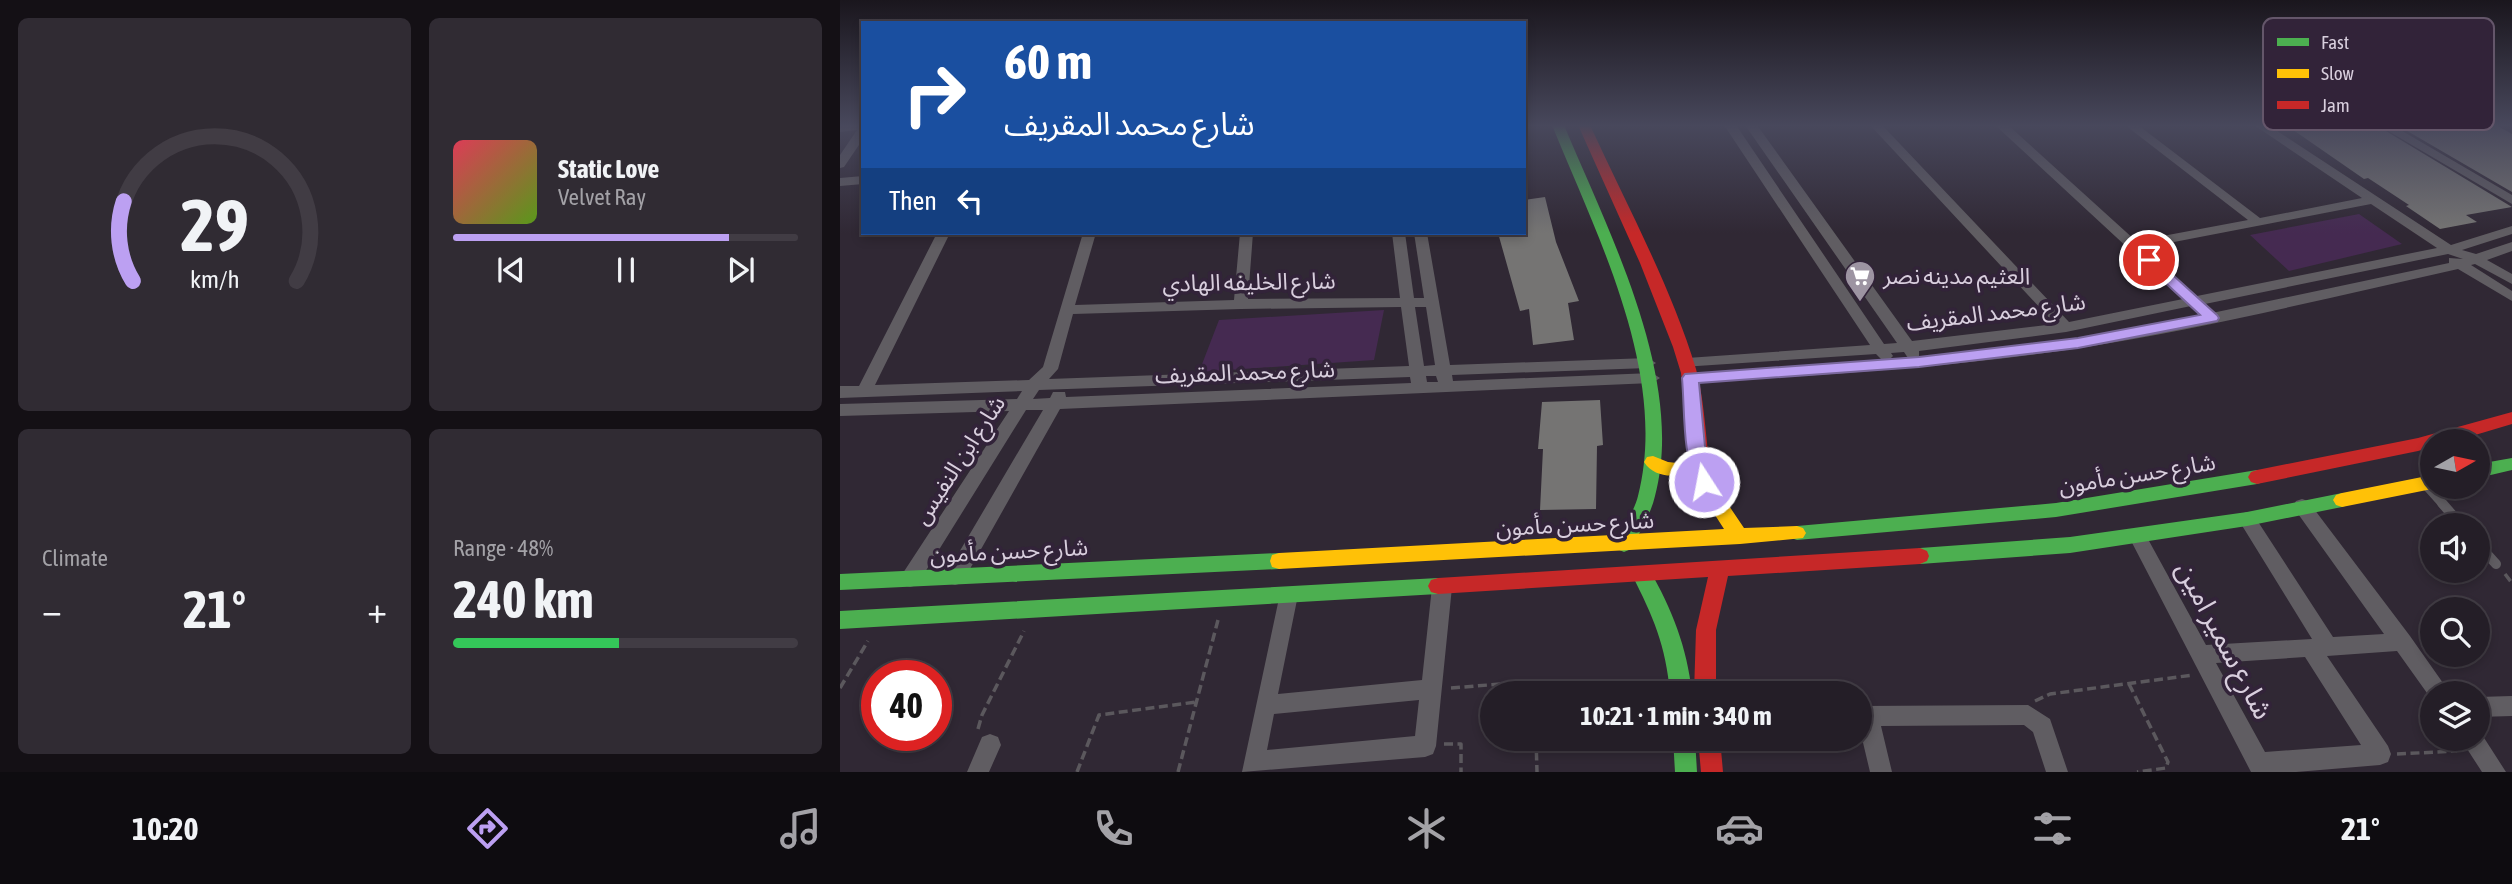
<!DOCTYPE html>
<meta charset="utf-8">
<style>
body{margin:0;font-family:"Asap Condensed","Noto Sans Arabic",sans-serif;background:#302b33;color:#f1f3f6;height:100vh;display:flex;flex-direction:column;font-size:26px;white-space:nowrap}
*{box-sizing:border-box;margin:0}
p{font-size:23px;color:#a3a2a7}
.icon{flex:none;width:38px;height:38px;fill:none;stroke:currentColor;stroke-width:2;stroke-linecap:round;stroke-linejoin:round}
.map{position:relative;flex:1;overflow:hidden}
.drawer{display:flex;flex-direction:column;gap:18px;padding:18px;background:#141015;width:840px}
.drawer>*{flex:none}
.banner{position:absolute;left:21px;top:21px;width:665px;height:214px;border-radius:0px;box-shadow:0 4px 10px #0003,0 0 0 2px #413c44;background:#1a4fa0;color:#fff;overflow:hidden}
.needle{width:46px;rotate:81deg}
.tools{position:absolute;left:1580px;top:429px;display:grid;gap:14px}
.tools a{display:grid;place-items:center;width:70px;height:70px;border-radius:50%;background:#241e27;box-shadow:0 4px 10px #0003,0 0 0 2px #413c44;font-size:35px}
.speed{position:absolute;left:21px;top:660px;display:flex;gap:14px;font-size:35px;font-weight:700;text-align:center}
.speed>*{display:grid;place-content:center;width:91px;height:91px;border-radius:50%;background:#241e27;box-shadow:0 4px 10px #0003,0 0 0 2px #413c44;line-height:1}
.speed .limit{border:10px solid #d22;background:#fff;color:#111}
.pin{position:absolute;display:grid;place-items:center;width:60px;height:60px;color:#fff;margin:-30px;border:4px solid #fff;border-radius:50%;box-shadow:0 2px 7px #0007}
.me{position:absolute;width:77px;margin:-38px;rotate:349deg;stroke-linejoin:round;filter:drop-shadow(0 0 5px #0008)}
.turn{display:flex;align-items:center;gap:24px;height:147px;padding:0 28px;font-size:32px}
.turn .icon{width:91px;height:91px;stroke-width:2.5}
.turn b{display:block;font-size:49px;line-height:60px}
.then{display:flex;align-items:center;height:66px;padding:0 28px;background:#0003;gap:14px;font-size:26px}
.big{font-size:52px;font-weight:700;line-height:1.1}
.drawer .widget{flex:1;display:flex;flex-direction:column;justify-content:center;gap:10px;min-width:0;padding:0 24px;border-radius:10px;background:#302b33}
.drawer .dial{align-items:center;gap:0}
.dial svg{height:182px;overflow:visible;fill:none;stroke:#413c44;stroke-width:7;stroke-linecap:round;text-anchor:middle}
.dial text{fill:#f1f3f6;stroke:none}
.song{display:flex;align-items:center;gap:21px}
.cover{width:84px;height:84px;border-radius:10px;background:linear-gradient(135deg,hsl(350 70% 55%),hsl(90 70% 35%))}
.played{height:7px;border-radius:4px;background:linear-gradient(90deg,#bca0f2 80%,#413c44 80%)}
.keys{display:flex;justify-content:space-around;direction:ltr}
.heat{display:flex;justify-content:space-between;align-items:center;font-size:38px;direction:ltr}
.charge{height:10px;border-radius:5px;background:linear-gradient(90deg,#34c759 48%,#413c44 0)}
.drawer .tiles{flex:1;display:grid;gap:18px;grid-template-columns:repeat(2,1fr)}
.trip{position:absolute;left:640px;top:681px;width:392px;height:70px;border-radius:35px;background:#241e27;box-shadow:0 4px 10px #0003,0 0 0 2px #413c44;font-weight:700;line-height:70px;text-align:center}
.dock{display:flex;height:112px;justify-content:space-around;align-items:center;background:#0e0c10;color:#a3a2a7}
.dock .icon{width:49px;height:49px}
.dock .active{color:#bca0f2}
.dock b{font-size:32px;color:#f1f3f6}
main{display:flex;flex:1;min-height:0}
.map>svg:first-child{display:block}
</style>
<main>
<section class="drawer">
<div class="tiles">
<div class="widget dial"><svg viewBox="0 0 100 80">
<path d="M14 69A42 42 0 1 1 86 69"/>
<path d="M14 69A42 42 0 0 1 10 34" stroke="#bca0f2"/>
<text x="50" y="56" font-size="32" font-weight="700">29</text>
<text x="50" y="72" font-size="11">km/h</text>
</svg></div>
<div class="widget">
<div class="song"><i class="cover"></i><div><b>Static Love</b><p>Velvet Ray</p></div></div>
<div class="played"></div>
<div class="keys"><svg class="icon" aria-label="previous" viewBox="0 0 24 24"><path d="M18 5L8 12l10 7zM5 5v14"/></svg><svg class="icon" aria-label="pause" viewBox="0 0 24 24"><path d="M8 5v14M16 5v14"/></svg><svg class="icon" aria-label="next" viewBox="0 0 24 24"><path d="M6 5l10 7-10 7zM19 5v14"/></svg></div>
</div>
<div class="widget"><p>Climate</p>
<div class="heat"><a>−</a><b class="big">21°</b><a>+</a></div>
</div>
<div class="widget"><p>Range · 48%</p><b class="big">240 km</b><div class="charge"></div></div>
</div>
</section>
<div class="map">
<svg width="1672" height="772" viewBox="0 0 1672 772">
<rect width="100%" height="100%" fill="#302834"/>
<path fill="#452a51" d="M1519,214l43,30 -113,27 -39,-36z
M544,310l-10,50 -175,12 20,-52z"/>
<path fill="#757473" d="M1446,125h90l136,82 -46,8 11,7 -37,7 -34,-23 3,-1 -41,-27 -4,1z
M1557,125h40l8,5 26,-5h25l16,9v58z
M705,197l11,45 23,59 -11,2 6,37 -41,5 -4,-36 -9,2 -22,-78h26v-33z
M760,400l3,45 -6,1 -1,63 -56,1 3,-61h-5l4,-47z"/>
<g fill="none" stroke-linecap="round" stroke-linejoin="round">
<path stroke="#5b585d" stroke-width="3.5" stroke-dasharray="9 4.5" stroke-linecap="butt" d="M1665,574l7,9
M1289,684l39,78 -2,6 -29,4
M0,688l28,-47
M611,688l75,-6 6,2 3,9
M1195,701l15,-7 143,-19
M138,729l4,-14 42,-84
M696,738l1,34
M604,744h17v28
M1557,754l60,-3
M237,772l22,-57 97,-13
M338,772l40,-152"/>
<path stroke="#605d62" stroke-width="8" d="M1586,486l17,19"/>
<path stroke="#605d62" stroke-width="10" d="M1602,503l19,22
M1638,544l18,20"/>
<path fill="#605d62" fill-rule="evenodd" d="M23,125v14l-19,28 -4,1v-13l17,-25 -17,2v-6z
M884,125h12l148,219 13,-1 -152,-218h12l155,216 143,-17 -185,-199h12l187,197 114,-23 -188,-174h13l128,116 112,-21 -123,-95h13l122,93 102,-20 -108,-73h14l183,120 61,-19v8l-50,16 14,4 36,-12v9l-25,9 25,14v10l-37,-20 -4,1 41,26v10l-54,-32c-126,28 -251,59 -378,79 -129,20 -260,27 -390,35l-6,-1 -2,-4 2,-4 198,-14 -6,-6 -194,13 -3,-4 8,-5 183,-13zM1531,204l66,44 -240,48 -54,-48zM1608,254l15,5 -14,-1v5l-237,50 -133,25 -160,19v-6l147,-19 125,-26 10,7 7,-5 -3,-4zM1064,352l4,6 -19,2 4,-4 -2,-3z
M1538,125h14l120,70v9z
M23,176v8l-23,2v-8z
M97,233h13l-75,152 154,-5 14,-13 40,-134h13l-21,72 159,-5 6,-67h13l-5,66 152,-1 -8,-65h13l9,65h10l-10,-65h13l23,132 198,-7 8,5 -8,5 -196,7 1,6 199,-8 8,5 -8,5 -592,26 -98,174 -7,2 -7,-2 -3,-6 3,-6 95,-161h-17l-109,175 -7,2 -7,-2 -3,-6 3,-6 106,-162 -169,5v-12l177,-5 5,-8 -182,7v-12h19zM561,307l8,59 -360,13 9,-10 15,-55 168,-5zM575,307h11l9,58 -11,1zM586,376h10l2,6h-11zM570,377l1,6 -345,14 -1,-5h-12l-3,6 -17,1 6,-9z
M1462,499l6,2 102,135 40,57h-18v7l-35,-49 -70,5 61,90 3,8 -3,8 -8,3 -84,7h-45l-123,-237 3,-5 6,-2 6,2 63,115 106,-6 -74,-120 3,-5 6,-2 6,2 80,123 51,-3 -88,-123 -3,-5 3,-5zM1465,657l56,88 -96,7 -49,-89z
M602,579l7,2 3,6 -16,159 -3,8 -8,3 -183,15 39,-183 7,-2 7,2 3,6 -20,99 144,-14 10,-93 3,-6zM579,700l-4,36 -148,14 7,-36z
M1672,696v20l-34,1v-20z
M1188,705l22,14 18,53h-22l-13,-40 -9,-7 -143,1 11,46h-22l-10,-42v-24z
M1639,730l27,42h-24l-22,-34h18z
M150,734l8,3 3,8 -12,27h-22l15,-35z"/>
<path fill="#4caf50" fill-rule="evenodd" d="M712,125h12c44,106 122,254 91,371 -4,18 -16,37 -24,53l-7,3 -7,-3 -2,-5c7,-15 19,-32 23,-48 31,-122 -41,-260 -86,-371z
M1672,458v12l-34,8v-14z
M1417,470l6,2 3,5 -3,5 -6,2 -201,33 -259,23 -6,-2 -3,-5 3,-5 6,-2 259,-23z
M1502,493l6,2 3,5 -3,5 -6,2 -95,19 -177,27 -150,11 -7,-3 -2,-5 2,-5 7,-3 150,-11 177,-25z
M439,553l7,2 2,6 -2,6 -7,2 -439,21v-16z
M802,567l7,2c23,40 38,78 43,124h-22c-4,-47 -17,-77 -38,-118l3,-6z
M598,578l7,2 3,6 -3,6 -7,2 -598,35v-18z
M833,738h22l2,34h-22z"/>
<path fill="#ffc107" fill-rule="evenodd" d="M858,451l8,3 13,37 25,37 53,-2 6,2 3,5 -3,5 -63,6 -461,25 -7,-2 -2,-6 2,-6 7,-2 445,-24 -18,-28 -12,-31c-16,8 -39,9 -50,-8l3,-5 6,-1 15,6 9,1z
M1592,475v11h6l-6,3 -90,18 -6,-2 -3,-5 3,-5 6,-2z"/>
<path fill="#c62828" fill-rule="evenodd" d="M738,125h12c36,79 81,161 106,244 8,29 9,61 13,90l-3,5h-12l-3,-5 -10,-86 -8,-26 -33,-84z
M1672,412v12l-57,17h-23v6l-14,4 -161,33 -6,-2 -3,-5 3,-5 6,-2 161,-32z
M1080,548l7,3 2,5 -2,5 -7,3 -192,12 -12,54v63h-22l2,-63 12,-53 -270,17 -7,-2 -3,-6 3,-6 7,-2z
M858,738h22l3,34h-22z"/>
</g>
<linearGradient id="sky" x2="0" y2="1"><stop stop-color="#1a161d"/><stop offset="0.54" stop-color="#48485c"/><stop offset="1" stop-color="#48485c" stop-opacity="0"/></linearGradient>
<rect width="1672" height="233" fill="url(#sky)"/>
<path fill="#bca0f2" stroke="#7a689d" stroke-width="2" d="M1309,256l4,1 64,58 2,3 -2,3 -139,27 -159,19 -220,16 7,74 7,25 -3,5h-12c-16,-31 -13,-75 -16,-109l3,-4 234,-17 159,-19 122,-23 -56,-52v-6z"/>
<defs>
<g id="supermarket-pin" transform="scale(1.575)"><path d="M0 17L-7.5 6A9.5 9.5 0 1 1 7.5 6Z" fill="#9d94a2" stroke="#322339"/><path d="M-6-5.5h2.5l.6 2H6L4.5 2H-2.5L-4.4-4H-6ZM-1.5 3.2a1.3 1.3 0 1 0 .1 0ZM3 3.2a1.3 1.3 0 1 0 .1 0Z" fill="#fff"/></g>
</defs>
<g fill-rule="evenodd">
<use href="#supermarket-pin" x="1020" y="276"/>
</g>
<g text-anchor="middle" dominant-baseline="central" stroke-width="7" stroke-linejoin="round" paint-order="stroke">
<g font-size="23" fill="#d8cedd" stroke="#322339" text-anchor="start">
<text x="1043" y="276">العثيم مدينه نصر</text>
</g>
<g font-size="23" fill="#d8cedd" stroke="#322339">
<text transform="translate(409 282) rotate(-1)">شارع الخليفه الهادي</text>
<text transform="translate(1156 312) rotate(-7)">شارع محمد المقريف</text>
<text transform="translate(405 372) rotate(-2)">شارع محمد المقريف</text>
<text transform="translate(119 460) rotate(-57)">شارع ابن النفيس</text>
<text transform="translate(1297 474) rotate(-9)">شارع حسن مأمون</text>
<text transform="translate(735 524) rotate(-3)">شارع حسن مأمون</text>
<text transform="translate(169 551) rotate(-3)">شارع حسن مأمون</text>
</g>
<g font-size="28" fill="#d8cedd" stroke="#322339">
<text transform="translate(1385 640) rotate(62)">شارع سمير امين</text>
</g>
</g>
<rect x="1423" y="18" width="231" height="112" rx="10" fill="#322339" stroke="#64566a" stroke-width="2"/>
<rect x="1437" y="38" width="32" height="8" fill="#4caf50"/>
<rect x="1437" y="69" width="32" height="9" fill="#ffc107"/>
<rect x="1437" y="101" width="32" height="8" fill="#c62828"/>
<g font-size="19" fill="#d8cedd">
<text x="1481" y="49">Fast</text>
<text x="1481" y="80">Slow</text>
<text x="1481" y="112">Jam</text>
</g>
</svg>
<div class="tools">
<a><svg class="needle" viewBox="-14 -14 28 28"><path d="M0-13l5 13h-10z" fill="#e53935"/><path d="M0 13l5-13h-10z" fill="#a3a2a7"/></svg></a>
<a><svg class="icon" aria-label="sound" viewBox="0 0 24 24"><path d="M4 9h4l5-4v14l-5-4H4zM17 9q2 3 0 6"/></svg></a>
<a><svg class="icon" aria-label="search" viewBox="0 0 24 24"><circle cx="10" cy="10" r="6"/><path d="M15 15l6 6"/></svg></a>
<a><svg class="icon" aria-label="layers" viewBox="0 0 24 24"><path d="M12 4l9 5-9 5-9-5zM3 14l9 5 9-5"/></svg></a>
</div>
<div class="speed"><div class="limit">40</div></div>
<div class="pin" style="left:1309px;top:260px;background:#d93025"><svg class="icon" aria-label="arrive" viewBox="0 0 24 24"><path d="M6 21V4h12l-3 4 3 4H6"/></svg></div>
<svg class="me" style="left:864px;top:482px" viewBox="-20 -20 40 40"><circle r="17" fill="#bca0f2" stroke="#fff" stroke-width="3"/><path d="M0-11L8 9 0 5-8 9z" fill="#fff"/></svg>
<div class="trip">10:21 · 1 min · 340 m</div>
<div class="banner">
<div class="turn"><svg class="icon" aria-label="right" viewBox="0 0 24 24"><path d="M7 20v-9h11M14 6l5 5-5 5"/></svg><div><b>60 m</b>شارع محمد المقريف</div></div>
<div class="then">Then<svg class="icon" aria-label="left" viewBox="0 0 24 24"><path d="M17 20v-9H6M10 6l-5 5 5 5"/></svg></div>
</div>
</div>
</main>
<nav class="dock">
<b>10:20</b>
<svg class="icon active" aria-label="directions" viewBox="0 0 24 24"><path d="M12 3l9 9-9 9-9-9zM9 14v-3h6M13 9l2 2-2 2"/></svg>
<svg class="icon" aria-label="music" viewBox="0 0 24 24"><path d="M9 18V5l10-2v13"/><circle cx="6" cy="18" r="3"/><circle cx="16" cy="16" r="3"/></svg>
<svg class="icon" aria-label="phone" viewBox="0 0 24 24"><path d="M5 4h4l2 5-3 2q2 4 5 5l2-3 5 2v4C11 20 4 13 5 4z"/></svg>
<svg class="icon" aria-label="climate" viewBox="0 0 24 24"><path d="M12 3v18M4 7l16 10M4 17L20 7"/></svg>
<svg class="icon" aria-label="car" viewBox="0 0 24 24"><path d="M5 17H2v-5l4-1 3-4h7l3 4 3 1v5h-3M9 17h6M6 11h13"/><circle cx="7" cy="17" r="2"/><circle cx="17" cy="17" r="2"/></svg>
<svg class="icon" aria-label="filters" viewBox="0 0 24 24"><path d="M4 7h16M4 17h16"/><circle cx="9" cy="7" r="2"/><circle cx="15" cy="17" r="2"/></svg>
<b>21°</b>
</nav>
